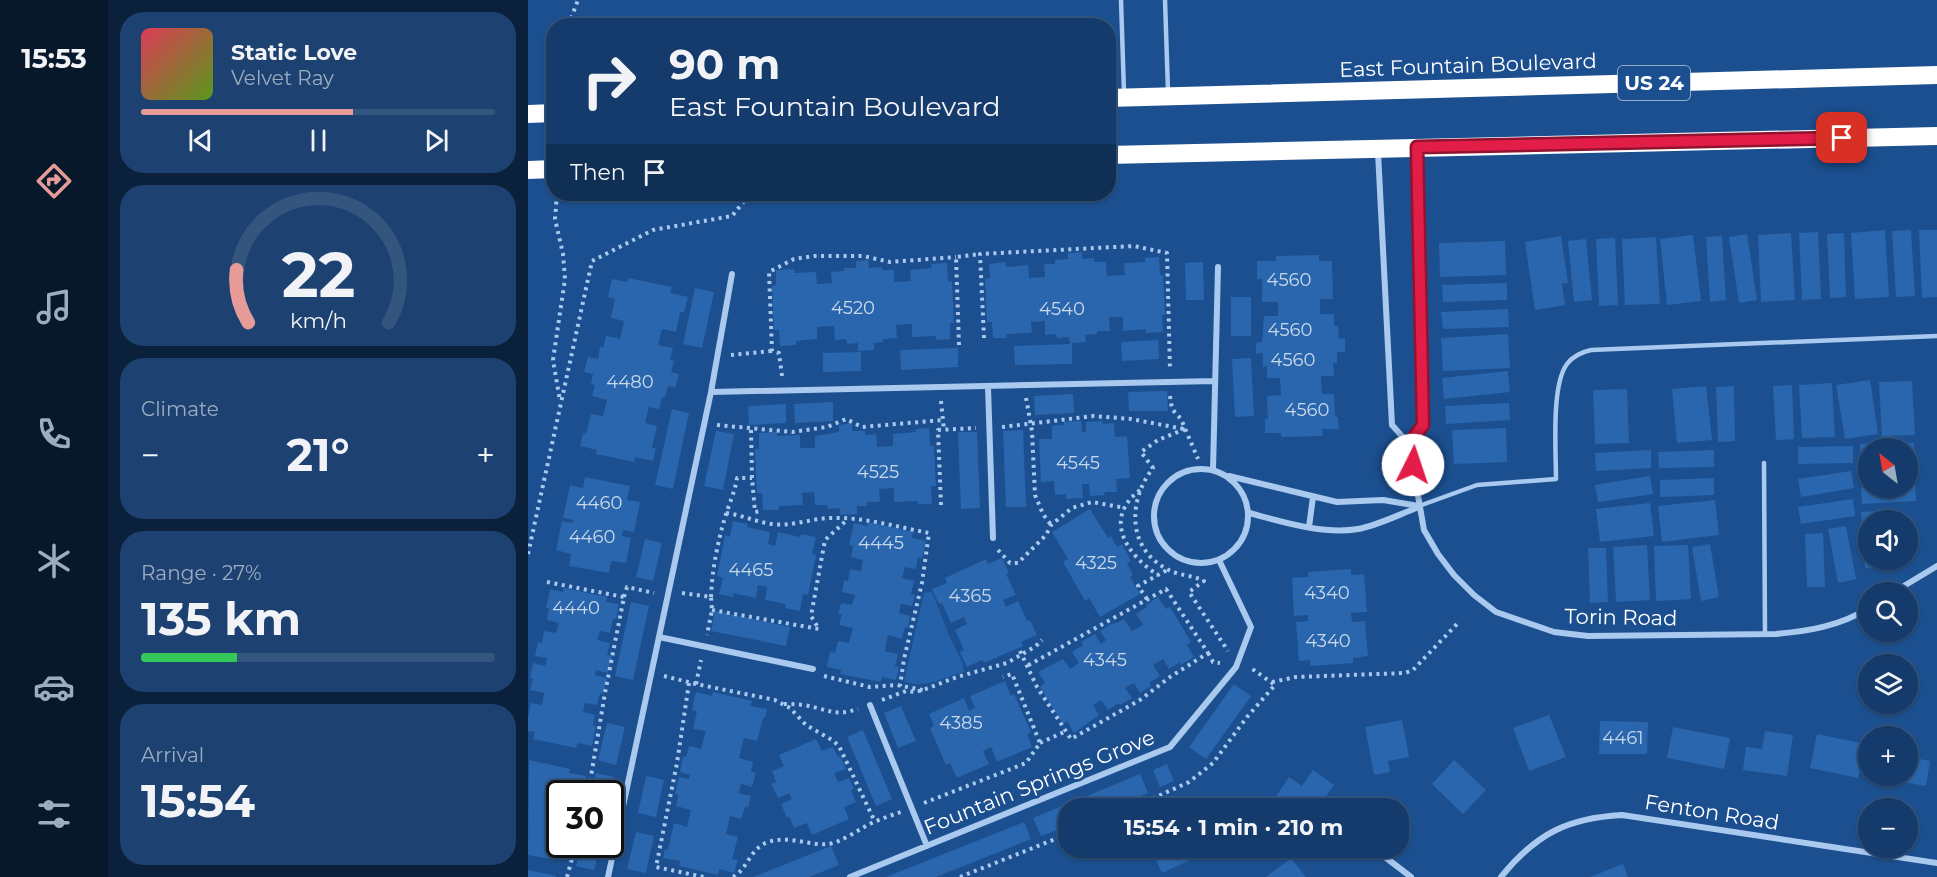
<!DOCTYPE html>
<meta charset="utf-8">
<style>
body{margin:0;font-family:Montserrat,sans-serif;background:#1d4271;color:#f1f3f6;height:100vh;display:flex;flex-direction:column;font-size:22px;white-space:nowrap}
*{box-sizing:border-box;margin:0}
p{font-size:20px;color:#9dadc1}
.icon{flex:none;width:33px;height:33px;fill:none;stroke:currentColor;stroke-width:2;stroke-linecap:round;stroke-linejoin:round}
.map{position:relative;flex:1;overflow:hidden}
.panel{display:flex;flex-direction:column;gap:12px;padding:12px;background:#0b203b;width:420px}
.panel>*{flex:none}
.hud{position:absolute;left:18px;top:18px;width:570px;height:183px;border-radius:24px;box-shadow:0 2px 4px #0004,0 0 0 2px #33557e;background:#143b6b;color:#f1f3f6;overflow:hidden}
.needle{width:39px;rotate:329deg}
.controls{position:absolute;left:1330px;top:438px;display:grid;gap:12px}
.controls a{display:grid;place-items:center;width:60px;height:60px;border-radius:50%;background:#143b6b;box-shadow:0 2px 4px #0004,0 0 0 2px #33557e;font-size:30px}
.speed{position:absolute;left:18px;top:780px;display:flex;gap:12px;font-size:30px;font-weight:700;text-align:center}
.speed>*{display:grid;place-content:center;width:78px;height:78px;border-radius:50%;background:#143b6b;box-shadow:0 2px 4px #0004,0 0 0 2px #33557e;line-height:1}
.speed .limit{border:3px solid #111;border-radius:9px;background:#fff;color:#111}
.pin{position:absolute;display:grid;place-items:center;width:51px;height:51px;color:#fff;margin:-26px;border-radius:12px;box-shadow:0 3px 9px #0006}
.me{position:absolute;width:66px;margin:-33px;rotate:4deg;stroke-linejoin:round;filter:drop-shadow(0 0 4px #0008)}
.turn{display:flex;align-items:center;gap:21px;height:126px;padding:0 24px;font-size:27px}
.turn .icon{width:78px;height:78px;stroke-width:2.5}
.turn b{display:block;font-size:42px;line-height:51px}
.then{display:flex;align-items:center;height:57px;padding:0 24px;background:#0003;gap:12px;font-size:22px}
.big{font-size:45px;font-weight:700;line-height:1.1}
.panel .widget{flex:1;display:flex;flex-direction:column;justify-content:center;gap:9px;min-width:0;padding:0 21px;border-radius:24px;background:#1d4271}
.panel .dial{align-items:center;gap:0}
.dial svg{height:156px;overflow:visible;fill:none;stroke:#33557e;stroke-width:7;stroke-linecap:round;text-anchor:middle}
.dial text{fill:#f1f3f6;stroke:none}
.song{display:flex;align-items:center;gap:18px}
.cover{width:72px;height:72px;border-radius:9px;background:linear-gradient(135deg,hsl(350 70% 55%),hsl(90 70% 35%))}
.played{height:6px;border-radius:3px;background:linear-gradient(90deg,#e69b98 60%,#33557e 60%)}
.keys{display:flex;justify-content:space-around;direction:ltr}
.heat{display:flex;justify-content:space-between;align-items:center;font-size:33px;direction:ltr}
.charge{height:9px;border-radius:4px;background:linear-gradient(90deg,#34c759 27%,#33557e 0)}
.trip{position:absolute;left:530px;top:798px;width:351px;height:60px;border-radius:24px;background:#143b6b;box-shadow:0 2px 4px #0004,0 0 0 2px #33557e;font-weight:700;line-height:60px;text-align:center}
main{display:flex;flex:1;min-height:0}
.dock{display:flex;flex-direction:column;width:108px;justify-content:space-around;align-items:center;background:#08182b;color:#9dadc1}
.dock .icon{width:42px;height:42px}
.dock .current{color:#e69b98}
.dock b{font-size:27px;color:#f1f3f6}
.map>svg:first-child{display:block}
</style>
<main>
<nav class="dock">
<b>15:53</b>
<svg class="icon current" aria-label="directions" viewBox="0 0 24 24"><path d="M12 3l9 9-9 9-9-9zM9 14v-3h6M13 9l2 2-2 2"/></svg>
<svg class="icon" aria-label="music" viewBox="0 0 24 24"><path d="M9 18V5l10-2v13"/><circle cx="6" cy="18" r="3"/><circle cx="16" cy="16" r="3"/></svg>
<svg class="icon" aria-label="phone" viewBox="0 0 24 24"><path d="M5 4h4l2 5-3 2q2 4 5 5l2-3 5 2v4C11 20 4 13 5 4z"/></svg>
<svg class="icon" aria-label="climate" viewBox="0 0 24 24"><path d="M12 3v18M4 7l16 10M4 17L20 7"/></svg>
<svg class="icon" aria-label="car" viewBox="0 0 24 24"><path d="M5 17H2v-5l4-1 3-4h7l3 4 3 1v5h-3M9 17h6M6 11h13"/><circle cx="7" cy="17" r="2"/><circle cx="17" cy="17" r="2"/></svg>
<svg class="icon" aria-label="filters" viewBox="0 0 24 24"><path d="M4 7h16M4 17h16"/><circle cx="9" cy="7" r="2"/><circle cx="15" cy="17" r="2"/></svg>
</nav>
<section class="panel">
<div class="widget">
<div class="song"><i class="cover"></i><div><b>Static Love</b><p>Velvet Ray</p></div></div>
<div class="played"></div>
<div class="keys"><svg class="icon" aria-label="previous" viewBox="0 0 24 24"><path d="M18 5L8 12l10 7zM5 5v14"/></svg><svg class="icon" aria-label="pause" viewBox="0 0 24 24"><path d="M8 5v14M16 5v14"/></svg><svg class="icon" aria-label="next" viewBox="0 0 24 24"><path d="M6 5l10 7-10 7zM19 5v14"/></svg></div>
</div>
<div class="widget dial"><svg viewBox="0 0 100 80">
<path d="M14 69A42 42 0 1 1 86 69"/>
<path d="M14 69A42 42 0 0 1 8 42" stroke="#e69b98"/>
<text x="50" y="56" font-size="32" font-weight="700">22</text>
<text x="50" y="72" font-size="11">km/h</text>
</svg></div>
<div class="widget"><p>Climate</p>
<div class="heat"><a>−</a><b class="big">21°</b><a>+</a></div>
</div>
<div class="widget"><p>Range · 27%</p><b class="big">135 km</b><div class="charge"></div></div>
<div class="widget"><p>Arrival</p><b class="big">15:54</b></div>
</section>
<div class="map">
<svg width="1409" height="877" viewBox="0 0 1409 877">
<rect width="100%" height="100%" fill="#1b4f8f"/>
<path fill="#2461a8" d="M404,592l17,43 14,29 1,8c-22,5 -38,18 -60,9l20,-88z"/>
<path fill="#2a66ad" d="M1357,230l4,67 -34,2 -4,-66z
M1383,230l4,66 -19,1 -4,-66z
M1391,230h18v67l-15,1z
M1290,232l3,67 -19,1 -3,-67z
M1263,233l4,67 -34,2 -3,-67z
M1316,233l2,64 -16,1 -3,-64z
M1219,234l10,66 -18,3 -10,-66z
M1165,235l8,66 -34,4 -7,-66z
M1033,236l7,47 -6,1 3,21 -30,5 -10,-68z
M1194,236l4,64 -16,2 -4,-65z
M1128,237l4,67 -35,1 -3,-66z
M1087,238l3,67 -19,1 -3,-67z
M1058,239l6,61 -18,2 -6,-61z
M977,241l1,34 -66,2 -1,-34z
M554,252v7l12,-1v4h12l1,14 18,-1 -1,-12 21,-1v-4l14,-1 1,18h3l2,40h-3l1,17 -17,1v-4l-23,2v-14h-14l1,14h-13v3l-12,1 1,7 -14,1v21l-57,1 -1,-19 56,-2 -1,-7 -12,1 -1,-4 -11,1v-14l-14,1 1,11 -26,1 1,4h-14l-1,-16h-5l-2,-43 5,-1 -1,-14 17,-2v5l22,-2 1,13 16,-1 -1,-13h11v-4l13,-1v-6z
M791,255v6h13l1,38h-13v15h14v12h4l1,13 6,-1v14h-8v11h-4l1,13h-13l1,18h12l1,23h3l1,12h-17l1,7 -42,1v-4h-16v-14h3l-1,-23 14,-1 -1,-17h-13v-12l-4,1v-14l-7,1v-11l6,-1 2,-26h14v-14h-16v-23h-5v-18h19v-5z
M340,260l1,8 13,-1v3h12v12l17,-1 -1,-11 22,-2 -1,-4 16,-1 1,19 4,-1 2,42h-4v16l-14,1v-4l-24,1v-13l-16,1 1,13 -14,1v3l-9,1v7l-16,1v-8l-11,1 -1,-5 -11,1 -1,-14 -17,1v12l-21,2v4l-16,1 -1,-16h-5l-2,-44 4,-1v-15l18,-1v4l22,-1 1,12 15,-1 -1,-11 13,-1v-3h12v-7z
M675,262l1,38h-18l-1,-37z
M100,278l44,9 -2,6 18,4 -4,15h-4l-4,20 -14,-3 -4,16 15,3 -3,12 4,1 -3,11 8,2 -4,14 -7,-2 -3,11h-3l-3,12 -10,-2 -4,16 12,3 -5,22h4l-3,13 -18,-4 -1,5 -38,-8 1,-4 -17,-4 3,-13 3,1 5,-20 12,2 4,-16 -15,-4 3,-11 -4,-1 2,-10 -9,-2 4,-15 10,2 2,-12 3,1 3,-12 14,3 4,-18 -13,-3 4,-19 -7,-2 4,-18 15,3z
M979,283v17l-64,2 -1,-17z
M167,288l19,4 -12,56 -19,-4z
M703,297h20v39h-20z
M980,309l1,18 -66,2 -2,-17z
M980,334l2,34 -67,3 -2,-33z
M630,340l1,19 -37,2 -1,-19z
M430,348v19l-57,3 -1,-20z
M333,352v19l-38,1v-19z
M723,358l3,58 -19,1 -3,-58z
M980,371l2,21 -66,7 -2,-21z
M1342,380l8,54 -33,5 -9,-54z
M1384,381l3,54 -33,1 -3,-54z
M1304,383l3,54 -33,1 -3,-53z
M1264,385l2,54 -18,1 -3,-54z
M1178,386l6,54 -35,3 -5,-54z
M1206,386l1,55 -17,1 -2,-55z
M1099,389l2,54 -34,1 -2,-54z
M639,391l1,20h-39l-1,-19z
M545,394l1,19 -39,2 -1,-19z
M305,402v19l-38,2 -1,-19z
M981,403l1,17 -64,4 -1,-18z
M258,404v19l-37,2 -1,-19z
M144,409l17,4 -16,76 -18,-4z
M553,421l1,11h4v-10l16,-1 1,3 11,-1 1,14 12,-1 3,42 -14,1 1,13h-13l1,3 -15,1 -1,-12h-7l1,14 -17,1v-5l-11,1 -1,-14 -13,1 -2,-43h13v-13l12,-1v-3z
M324,423v8h13v4l11,-1 1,13 16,-1v-12l23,-2 -1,-3 14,-1 1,18h4l2,40h-5l1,18h-14v-3l-24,1v-14l-15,1 1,13h-13v4h-10v8l-17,1v-7l-12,1 -1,-4h-12l-1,-13 -12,1 1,12 -24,1v4h-16l-1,-17h-5l-2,-44h4v-16l18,-1v4l23,-1v13h15v-12l24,-4v-7z
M978,428l1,34 -53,2 -2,-34z
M495,430l3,77h-20l-3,-76z
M188,431l18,3 -11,56 -19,-4z
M430,432h19l3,76 -19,1z
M1386,443l1,33h-7v-28h-39v29h-8l-1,-33z
M1325,446v17l-55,1v-17z
M1123,450v18l-55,3 -1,-18z
M1186,450v17l-55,1 -1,-16z
M1323,471l3,17 -53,9 -3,-18z
M1122,476l3,18 -55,8 -3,-17z
M57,477l45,9 -3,14 13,2 -6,30 -11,-2 -1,6 9,2 -5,25 -15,-2 -2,12 -40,-7 2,-12 -15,-4 6,-29 11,2v-3l-10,-2 7,-33 13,3z
M1186,478v17l-54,2v-17z
M1387,483l1,18 -54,3 -1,-17 47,1v-4z
M1325,499l2,17 -54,8 -3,-17z
M1187,500l4,35 -57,7 -4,-36z
M1122,503l4,33 -54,6 -4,-33z
M562,509l18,29 3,-2 6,11 5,-3 9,17 -4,2 6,12 -3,2 10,17 -40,23 -11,-19 -4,3 -22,-39 5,-3 -16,-27z
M1351,511l1,9h-11v40h13l1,7 -18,1 -4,-56z
M205,521l15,3 -1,3 23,5 -2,12 7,2 3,-14 22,5 1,-3 15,3 -4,17 4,1 -8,40 -5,-1 -3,17 -15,-3 1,-4 -21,-4 2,-13 -9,-2 -2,13 -23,-5v4l-14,-3 4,-16 -6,-2 8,-41 5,2z
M340,522l45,10 -1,6 14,3 -4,17 -4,-1 -2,12 -11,-2 -3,11 12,3 -3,13 4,1 -3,11 -11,-2 -2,9 11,3 -2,12 -3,-1 -3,12 -14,-4 -3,16 13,3 -3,12 4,1 -3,13 -14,-3 -1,5 -41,-8 1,-4 -14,-3 3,-15 5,1 3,-12 11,2 4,-15 -14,-3 3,-11h-4l3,-11 11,2 3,-10 -13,-3 2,-12 4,1 2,-12 11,2 2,-11 -12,-3 2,-11 -4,-1 5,-22 13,3z
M1318,526l10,53 -18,4 -10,-54z
M1295,533l2,54h-18l-2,-53z
M117,539l17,4 -9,38 -17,-4z
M1182,544l9,53 -18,4 -9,-54z
M1119,545l3,55 -34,2 -3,-55z
M1160,545l3,54 -35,2 -2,-55z
M1060,548h18l2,54 -18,1z
M474,558l7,15 -3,1 10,21 -13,5 3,7 12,-6 9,20 3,-1 7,15 -16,7 2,4 -39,17 -2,-3 -15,7 -7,-15 4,-2 -9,-20 12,-6 -3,-7 -13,6 -9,-20 -3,1 -7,-15 15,-6 -2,-5 41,-19 2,5z
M823,569v6l13,-1 3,38 -16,1 1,9 13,-1 3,35 -15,2v5l-43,3v-6l-11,1 -3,-39 12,-1v-6l-14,1 -2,-38 16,-1v-5z
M36,588l43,9 -1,5 13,2 -3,15h-3l-3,14 -10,-2 -3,9 13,3 -3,12 5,1 -4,17 -12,-3 -1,5 12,3 -4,16 -3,-1 -3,12 -12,-2 -2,9 12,3 -2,11h3l-4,20 -14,-3 -2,5 -43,-9 2,-7 -7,-1v-14l3,-14 11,2 2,-12 -14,-3 3,-11 -3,-1 3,-15 12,3 2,-8 -12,-2 3,-14 4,1 2,-12 12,2 3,-10 -12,-3 2,-12h-3l4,-19 13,3z
M630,597l8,12 4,-2 21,35 -4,3 7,12 -13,8 -1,-3 -11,7 -6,-10 -10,6 7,11 -11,7 2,3 -11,7 -6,-10 -9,5 7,10 -12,7 -1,-2 -11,7 -7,-10 -8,5 6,10 -25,18 -7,-12 -4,3 -23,-37 5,-4 -7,-11 25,-13 7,10 9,-6 -7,-11 11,-7 -2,-3 14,-8 6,10 5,-4 -6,-9 13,-8 1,1 10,-5 8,12 11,-6 -7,-11 11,-7 -1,-2z
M103,602l18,4 -16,74 -18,-4z
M187,611l75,16 -4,19 -75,-15z
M477,681l6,15 3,-2 17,38 -4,2 5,13 -35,15 -6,-15 -8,4 6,13 -32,14 -7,-15 -4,2 -16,-37 4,-3 -5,-11 35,-16 5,13 6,-3 -5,-12z
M706,684l17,12 -45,63 -17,-12z
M168,692l16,4 1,-4 39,9 -2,5 17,3 -2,9h-2l-6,23 -13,-3 -5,20 14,4 -2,10 5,1 -4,14 -11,-3 -2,9 12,3 -3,11h-3l-4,12 -11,-3 -4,18 12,3 -6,22 6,1 -4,13 -15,-4 -1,6 -39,-9 1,-5 -17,-3 2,-9 3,1 6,-27 13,4 4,-17 -15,-4 2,-11 -3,-1 4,-17 10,2 1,-4 -10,-3 3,-16 3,1 3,-11 12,3 5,-18 -13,-2 4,-18 -5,-1z
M373,706l15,35 -18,7 -14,-35z
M1021,715l17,42 -37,14 -16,-43z
M874,720l7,37 -21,4 2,11 -16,3 -9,-48z
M1072,721l48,1 -1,32h-48z
M79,723l18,4 -9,38 -18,-5z
M1145,727l57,11 -6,31 -57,-11z
M335,730l29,69 -16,7 -29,-69z
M1237,731l28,4 -6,41 -44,-6 3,-23 16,2z
M1289,734l48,10 -7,34 -48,-10z
M288,739l6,12 11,-4 5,10 2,-1 6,13 -12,4 4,9 11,-4 5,11 -3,1 5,12 -12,5 5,12 -37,16 -5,-12 -13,5 -5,-12 -2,2 -6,-14 11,-5 -3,-6 -11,5 -7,-14 5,-2 -4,-11 12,-5 -5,-11z
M1380,757l22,4 -4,25 -46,-8v-2h28z
M1,760l41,9 -1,4 17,3 -3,17 -23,1v50h11l-3,14 -16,-3 -2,4 -22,-4z
M926,760l32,30 -23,24 -31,-30z
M639,764l7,17 -14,6 -7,-17z
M785,770l21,15 -16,23h-36l-10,-6 17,-25 13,9z
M68,773l18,4 -4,17h-18z
M612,774l8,19 -38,15h-42v18l-27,10 -8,-18z
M118,776l18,4 -8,37 -18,-4z
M496,822l7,17 -95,38h-50z
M108,832l18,4 -8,37 -19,-4z
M54,844h19l-7,26 -18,-4z
M303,846l8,19 -30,12h-56z
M622,848h45l4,8 -37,17z
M763,858l15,19h-40z
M1095,864l5,13h-38z
M0,870l28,6 -1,1h-27z"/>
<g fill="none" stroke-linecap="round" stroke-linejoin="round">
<path stroke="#a9c9ee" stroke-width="4" stroke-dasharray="3 4.5" stroke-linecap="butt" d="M43,26l1,-10 6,-16
M29,194l-2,25 8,35 2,25 -12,81 7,41
M456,338l-4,-84 154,-8 33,7 3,117
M431,345l-3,-88 24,-3
M203,355l41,-4
M254,376l-3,-23 -7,-2 -3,-79 25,-13 20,-3h49l27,6 66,-5
M642,396l2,13 9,10 17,40
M498,398l6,33 3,64 8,19 8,11
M413,401l3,29
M189,425l75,7 35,-5 19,-8 16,8 81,-7
M474,427l92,-11 37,3 53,10
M657,429l-27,11 -17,12 12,16c-24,31 -27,78 12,100 13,8 28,7 39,13l-15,11 39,59
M223,430l1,48 3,34 6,-1
M612,490c-38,29 -13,65 18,85
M413,505l-3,-75 38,-2
M198,513c16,2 30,9 46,11 20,3 40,-6 60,-6 32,-1 66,9 97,15l-7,50 -18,76 -4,27
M470,550l12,13h8l28,-28 5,-10 21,-17 20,-6 33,6
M0,554l64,-293 61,-31 79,-14 13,-16
M19,582l77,15 -19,96 -17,101
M154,593l29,4 1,13 -5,25
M96,597l3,-10 27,6
M183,597c1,-27 7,-57 15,-83 4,-12 9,-23 11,-36h15
M619,599l-9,-13 29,-16
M184,610l107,19 -8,-13 14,-76 23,-21
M492,651l17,36 34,52 69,-39 30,-23 38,-24 -42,-64 -139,77
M680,653l5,9 7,1
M136,676l32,8 79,16 15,8 16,17 26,15 7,6 36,76
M296,676l46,11 27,-2 26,5
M744,682l24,-5 109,-4 8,-3 44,-46
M161,683l-12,80 -21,104 48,10
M168,684l5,-24
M354,700l24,-9 9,1 8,-2 34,-13 50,-14 29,-17 6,-6
M256,704c6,0 13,0 20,1 23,4 30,12 54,4
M512,743l26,-12
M396,803l102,-40 14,-20 -28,-69 -9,3
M604,808l57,-26 24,-19 34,-46 28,-32 -24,-17
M39,877l9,-33
M205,877c15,-8 17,-29 35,-35 22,-7 41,4 60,2 13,-1 34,-17 46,-22 9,-4 18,-7 27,-10
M432,877l108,-43"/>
<path stroke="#a9c9ee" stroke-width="4.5" d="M593,0l3,92
M637,0l3,91
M1236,463l1,171
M891,506l58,-21 79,-6c0,-28 -5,-94 11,-115 6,-8 15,-12 24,-14l346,-14"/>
<path stroke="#a9c9ee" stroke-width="6" d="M850,152l14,273 17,19 15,86 14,24 16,21 20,20 22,17 58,20 34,4 188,-2c33,-3 64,-8 93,-26
M460,387l5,151
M183,392l504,-11
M881,444l14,-19 -6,-276
M626 516a47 47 0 1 1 94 0a47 47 0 1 1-94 0Z
M685,470l5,-203
M701,476l108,26 46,-2 36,6
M721,513c34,9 74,22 109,16 21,-4 42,-15 61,-22
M781,527l4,-30
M1366,592l43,-26
M131,637l154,32
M342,705l57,141
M853,854l30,23
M80,877l103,-485 21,-118
M322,877l320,-130 66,-80 15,-40 -32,-67
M973,877c35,-43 66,-59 121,-62l315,48"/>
<path stroke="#fff" stroke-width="18" d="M580,98l829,-23
M0,114l26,-1
M580,155l829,-19
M0,170l26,-1"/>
</g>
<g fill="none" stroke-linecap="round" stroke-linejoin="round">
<g stroke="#92132f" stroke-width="15">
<path id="route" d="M885,465l-4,-21 14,-19 -6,-278 425,-9"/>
</g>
<use href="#route" stroke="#e11d48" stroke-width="10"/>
</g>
<g text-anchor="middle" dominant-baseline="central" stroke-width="6" stroke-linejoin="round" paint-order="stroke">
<g font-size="18" fill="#cad9ea">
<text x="761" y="280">4560</text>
<text x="325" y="308">4520</text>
<text x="534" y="309">4540</text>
<text x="762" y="330">4560</text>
<text x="765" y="360">4560</text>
<text x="102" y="382">4480</text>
<text x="779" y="410">4560</text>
<text x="550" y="463">4545</text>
<text x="350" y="472">4525</text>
<text x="71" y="503">4460</text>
<text x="64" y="537">4460</text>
<text x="353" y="543">4445</text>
<text x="568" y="563">4325</text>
<text x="223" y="570">4465</text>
<text x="799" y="593">4340</text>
<text x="442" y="596">4365</text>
<text x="48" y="608">4440</text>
<text x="800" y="641">4340</text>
<text x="577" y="660">4345</text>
<text x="433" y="723">4385</text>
<text x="1095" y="738">4461</text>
</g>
<rect fill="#1b4f8f" stroke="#bbcadd" stroke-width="1.5" x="1090" y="66" width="72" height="34" rx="4.5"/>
<g font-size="20" font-weight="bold" fill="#fff">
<text x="1126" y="83">US 24</text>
</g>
<g font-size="21" fill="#fff" stroke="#1b4f8f">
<text transform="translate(940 65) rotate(-2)">East Fountain Boulevard</text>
<text transform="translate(1093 617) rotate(1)">Torin Road</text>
<text transform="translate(511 782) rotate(-22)">Fountain Springs Grove</text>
<text transform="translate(1184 812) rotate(9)">Fenton Road</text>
</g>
</g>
</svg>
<div class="controls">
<a><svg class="needle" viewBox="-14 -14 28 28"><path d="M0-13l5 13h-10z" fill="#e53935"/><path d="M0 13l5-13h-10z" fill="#9dadc1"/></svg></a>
<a><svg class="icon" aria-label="sound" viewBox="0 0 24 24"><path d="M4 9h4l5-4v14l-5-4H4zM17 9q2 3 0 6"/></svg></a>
<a><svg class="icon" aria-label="search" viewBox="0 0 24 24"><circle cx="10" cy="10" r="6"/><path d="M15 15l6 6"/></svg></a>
<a><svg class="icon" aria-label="layers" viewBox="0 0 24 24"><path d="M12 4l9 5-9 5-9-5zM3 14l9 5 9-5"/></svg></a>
<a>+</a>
<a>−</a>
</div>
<div class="speed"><div class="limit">30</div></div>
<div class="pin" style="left:1314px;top:138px;background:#d93025"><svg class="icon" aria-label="arrive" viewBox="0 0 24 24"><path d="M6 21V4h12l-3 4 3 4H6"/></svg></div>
<svg class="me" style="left:885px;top:465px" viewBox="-20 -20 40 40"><circle r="19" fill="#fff"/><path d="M0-13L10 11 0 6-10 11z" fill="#e11d48"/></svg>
<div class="trip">15:54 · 1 min · 210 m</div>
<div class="hud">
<div class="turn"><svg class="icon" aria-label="right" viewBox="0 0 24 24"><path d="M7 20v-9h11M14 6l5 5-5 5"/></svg><div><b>90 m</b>East Fountain Boulevard</div></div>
<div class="then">Then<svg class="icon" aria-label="arrive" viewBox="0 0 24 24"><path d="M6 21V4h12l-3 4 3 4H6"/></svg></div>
</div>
</div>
</main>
